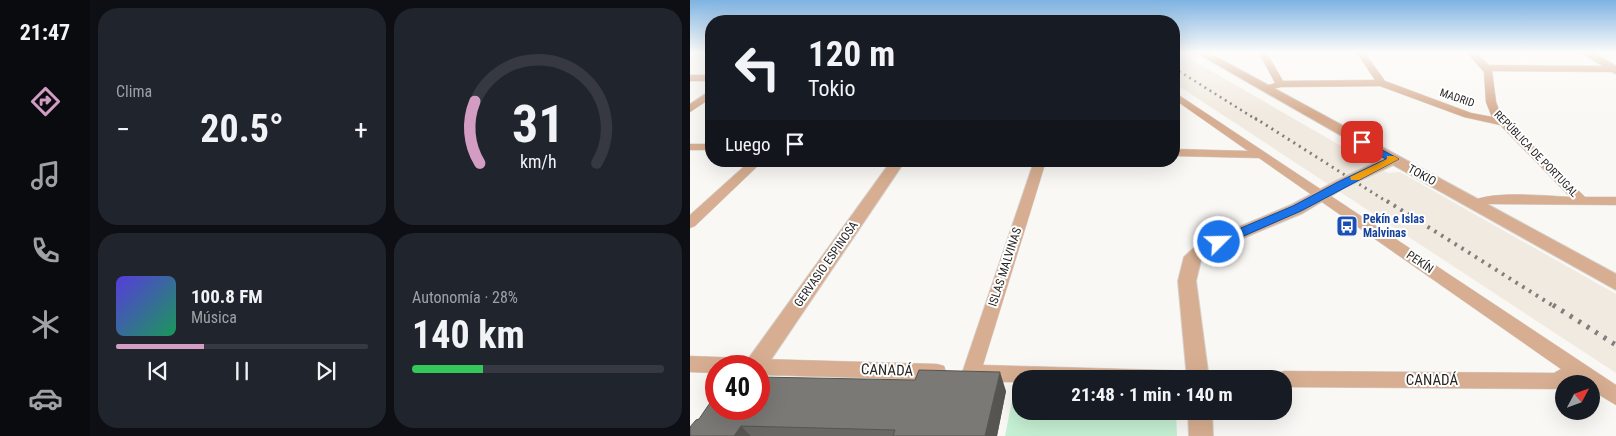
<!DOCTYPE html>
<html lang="es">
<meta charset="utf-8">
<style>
body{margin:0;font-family:"Roboto Condensed",sans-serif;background:#20242c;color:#f1f3f6;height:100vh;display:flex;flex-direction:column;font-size:19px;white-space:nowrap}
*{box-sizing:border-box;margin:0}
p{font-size:16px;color:#9ea1a6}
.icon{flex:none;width:28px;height:28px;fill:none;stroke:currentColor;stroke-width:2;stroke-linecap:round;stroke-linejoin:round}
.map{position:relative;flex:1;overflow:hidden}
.sheet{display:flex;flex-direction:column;gap:8px;padding:8px;background:#0d0f14;width:600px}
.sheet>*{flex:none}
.hud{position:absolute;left:15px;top:15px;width:475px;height:152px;border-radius:20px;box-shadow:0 5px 20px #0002;background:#171b24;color:#f1f3f6;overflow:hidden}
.needle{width:32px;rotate:49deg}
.buttons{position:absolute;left:865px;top:375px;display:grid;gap:10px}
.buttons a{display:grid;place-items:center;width:45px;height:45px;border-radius:50%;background:#171b24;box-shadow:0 5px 20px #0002;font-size:25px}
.speed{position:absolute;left:15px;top:355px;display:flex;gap:10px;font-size:25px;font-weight:700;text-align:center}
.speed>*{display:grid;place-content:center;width:65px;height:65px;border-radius:50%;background:#171b24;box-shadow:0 5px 20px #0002;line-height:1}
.speed .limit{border:8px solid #d22;background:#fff;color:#111}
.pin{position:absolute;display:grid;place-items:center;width:42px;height:42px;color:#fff;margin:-21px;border-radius:10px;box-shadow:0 2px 8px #0006}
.me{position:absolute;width:55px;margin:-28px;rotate:67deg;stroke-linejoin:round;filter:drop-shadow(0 0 4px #0008)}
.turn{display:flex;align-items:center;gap:18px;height:105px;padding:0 20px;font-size:22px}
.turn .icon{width:65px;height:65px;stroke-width:2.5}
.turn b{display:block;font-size:35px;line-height:42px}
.then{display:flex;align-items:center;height:48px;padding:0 20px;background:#0003;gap:10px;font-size:19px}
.big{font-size:38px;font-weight:700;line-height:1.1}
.sheet .widget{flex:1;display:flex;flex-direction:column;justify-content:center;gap:8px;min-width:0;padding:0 18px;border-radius:20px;background:#20242c}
.sheet .dial{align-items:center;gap:0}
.dial svg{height:130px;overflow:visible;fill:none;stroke:#363941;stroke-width:7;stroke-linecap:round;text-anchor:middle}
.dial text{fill:#f1f3f6;stroke:none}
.song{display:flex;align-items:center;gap:15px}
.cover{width:60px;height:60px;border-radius:8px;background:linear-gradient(135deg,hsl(250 70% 55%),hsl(150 70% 35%))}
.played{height:5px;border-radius:2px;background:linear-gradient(90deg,#d29cc3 35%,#363941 35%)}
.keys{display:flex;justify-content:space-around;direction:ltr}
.heat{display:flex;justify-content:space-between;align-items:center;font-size:28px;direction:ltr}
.charge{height:8px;border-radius:4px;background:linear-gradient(90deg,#34c759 28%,#363941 0)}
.sheet .tiles{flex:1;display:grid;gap:8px;grid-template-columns:repeat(2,1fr)}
.trip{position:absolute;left:322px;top:370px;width:280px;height:50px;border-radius:20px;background:#171b24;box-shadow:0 5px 20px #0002;font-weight:700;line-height:50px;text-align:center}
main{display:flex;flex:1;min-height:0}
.tabs{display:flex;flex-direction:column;width:90px;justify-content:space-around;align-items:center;background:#090b0e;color:#9ea1a6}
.tabs .icon{width:35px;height:35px}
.tabs .active{color:#d29cc3}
.tabs b{font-size:22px;color:#f1f3f6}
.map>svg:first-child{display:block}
</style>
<main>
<nav class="tabs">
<b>21:47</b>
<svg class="icon active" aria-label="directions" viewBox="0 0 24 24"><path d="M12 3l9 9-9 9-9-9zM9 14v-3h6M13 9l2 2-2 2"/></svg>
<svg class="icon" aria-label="music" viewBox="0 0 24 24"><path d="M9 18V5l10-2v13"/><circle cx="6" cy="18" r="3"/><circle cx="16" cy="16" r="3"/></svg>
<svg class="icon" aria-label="phone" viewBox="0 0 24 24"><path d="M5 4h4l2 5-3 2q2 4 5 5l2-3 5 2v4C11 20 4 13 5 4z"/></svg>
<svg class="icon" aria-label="climate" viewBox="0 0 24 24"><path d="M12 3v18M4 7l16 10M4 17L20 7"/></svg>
<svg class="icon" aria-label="car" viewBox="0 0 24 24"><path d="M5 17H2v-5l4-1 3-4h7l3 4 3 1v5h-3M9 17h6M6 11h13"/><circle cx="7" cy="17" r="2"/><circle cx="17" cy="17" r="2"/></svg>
</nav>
<section class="sheet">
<div class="tiles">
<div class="widget"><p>Clima</p>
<div class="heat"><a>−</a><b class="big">20.5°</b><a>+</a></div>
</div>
<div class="widget dial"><svg viewBox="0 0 100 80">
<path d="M14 69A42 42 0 1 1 86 69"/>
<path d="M14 69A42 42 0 0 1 11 31" stroke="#d29cc3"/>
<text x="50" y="56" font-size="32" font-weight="700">31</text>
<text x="50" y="72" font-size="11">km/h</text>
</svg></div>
<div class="widget">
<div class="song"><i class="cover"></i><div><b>100.8 FM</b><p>Música</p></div></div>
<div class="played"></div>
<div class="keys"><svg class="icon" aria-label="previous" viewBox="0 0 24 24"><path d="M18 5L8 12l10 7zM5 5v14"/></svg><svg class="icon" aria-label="pause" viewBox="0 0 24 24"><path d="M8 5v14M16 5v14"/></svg><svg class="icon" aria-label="next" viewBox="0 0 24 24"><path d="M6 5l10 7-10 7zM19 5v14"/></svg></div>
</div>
<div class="widget"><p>Autonomía · 28%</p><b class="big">140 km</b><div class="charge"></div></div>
</div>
</section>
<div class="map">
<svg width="926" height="436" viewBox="0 0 926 436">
<rect width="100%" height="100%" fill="#faf8f4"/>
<path fill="#f1eae0" d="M484,53h6l208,120 12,-1 216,122v79l-442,-290z"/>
<path fill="#c6f0d3" d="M324,391h7v20h155l1,25h-172z"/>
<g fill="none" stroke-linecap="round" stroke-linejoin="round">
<g stroke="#d4d2cf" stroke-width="1">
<path id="minor" d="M569,53h8l16,28 92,-1 -18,-27h8l20,28 86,32 21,4 -6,-15 -2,-30 -17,-19h9l13,12 127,1v6l-124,-1 4,31 4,11 85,84h31v8l-127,-1 -14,5 -5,-1 -2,-3c12,-16 81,-9 102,-8l-70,-72 -36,-8 -84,-31 -99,1 -18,4v-4l12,-4z
M0,75h21v6h-21z
M21,90v8l-21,14v-8z
M484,92l442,293v20l-25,-15v-6h-8l-8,-5 -4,5h-7v3l-10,2 -270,-2v-8h-9l2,-6 7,-2 270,2 7,-4 -302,-211 -85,-2v-7l74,2 -74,-52z
M0,144h21v6h-21z
M60,161h13l-68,65 -5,2v-13z
M344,161h12l-63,204 213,6 7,2 2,6h-184v3c-14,0 -45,1 -57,-3l-2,-6z
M0,356l53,2 7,2 1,4 8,-5 178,5 7,2 2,6 -2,6 -7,2 -178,-5v-9h-43v7l-26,-1z"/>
</g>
<g stroke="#d4d2cf" stroke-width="2">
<path id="tertiary" d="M507,53h12l407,221v16l-223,-125 -47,22 -43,26 -93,39 -9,8 -5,21 13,98h-22l-9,-98 6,-24 14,-13 93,-39 45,-24 46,-22z
M892,53h12l22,13v8z
M201,161h14l-143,212 -3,1v-8h-16z
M498,411h24l1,25h-24z"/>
</g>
<use href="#minor" fill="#d7ae91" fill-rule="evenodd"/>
<use href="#tertiary" fill="#d7ae91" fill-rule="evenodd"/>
<path stroke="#807f7d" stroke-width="2.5" stroke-dasharray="2 4" stroke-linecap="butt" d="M484,68l83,52"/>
<path stroke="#807f7d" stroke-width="3" stroke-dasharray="2 4.5" stroke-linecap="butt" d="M565,118l134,85"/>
<path stroke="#807f7d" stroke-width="4" stroke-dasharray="2.5 5.5" stroke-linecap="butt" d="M697,201l168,106"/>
<path stroke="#807f7d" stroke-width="5" stroke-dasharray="3 7" stroke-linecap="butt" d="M863,305l63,40"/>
</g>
<path fill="#6a6865" d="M316,391l-9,45h-307l6,-16z"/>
<path fill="#565552" d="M310,372l6,19 -9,45h-12z
M51,426l10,10h-17z"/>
<path fill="#7b7975" stroke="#565552" d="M229,370l81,2 -15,64h-92l2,-6 -154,-4 -7,10h-44v-9l6,-7 3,-1 17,-25v15h43v-32l156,3z"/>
<linearGradient id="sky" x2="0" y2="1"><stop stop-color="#7eb3e2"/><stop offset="0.46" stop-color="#fdfcfa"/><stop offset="1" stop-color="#fdfcfa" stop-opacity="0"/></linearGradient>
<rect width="926" height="114" fill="url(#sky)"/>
<path fill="#1a73e8" stroke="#114b97" d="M672,139l37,20 -98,52 -78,34h-8l-2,-3 2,-3 78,-33 45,-24 48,-23 -28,-15v-4z"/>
<path fill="#f59e0b" d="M697,156h7l5,3 -40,21h-8l-1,-3 37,-18z"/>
<defs>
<g id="bus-square" transform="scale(1.125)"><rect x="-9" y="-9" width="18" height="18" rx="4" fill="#1a4fb4" stroke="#fff"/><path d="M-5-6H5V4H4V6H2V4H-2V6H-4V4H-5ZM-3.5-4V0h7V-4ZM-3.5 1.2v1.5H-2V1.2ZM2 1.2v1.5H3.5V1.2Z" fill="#fff"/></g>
</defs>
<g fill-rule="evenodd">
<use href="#bus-square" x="657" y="226"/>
</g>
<g text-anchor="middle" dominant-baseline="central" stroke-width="4" stroke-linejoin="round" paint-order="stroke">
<g font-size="11" fill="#282726" stroke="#fff">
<text transform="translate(767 98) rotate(19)">MADRID</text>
<text transform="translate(846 154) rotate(46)">REPÚBLICA DE PORTUGAL</text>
</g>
<g font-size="12" fill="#282726" stroke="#fff">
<text transform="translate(732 175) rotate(29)">TOKIO</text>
<text transform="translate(730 262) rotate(34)">PEKÍN</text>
<text transform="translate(136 264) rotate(-55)">GERVASIO ESPINOSA</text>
<text transform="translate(315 267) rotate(-72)">ISLAS MALVINAS</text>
</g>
<g font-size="12" font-weight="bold" fill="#164399" stroke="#fff" text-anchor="start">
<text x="673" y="219">Pekín e Islas<tspan x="673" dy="14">Malvinas</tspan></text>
</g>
<g font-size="15" fill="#282726" stroke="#fff">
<text transform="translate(197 370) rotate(2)">CANADÁ</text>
<text x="742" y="380">CANADÁ</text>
</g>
</g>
</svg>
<div class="buttons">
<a><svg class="needle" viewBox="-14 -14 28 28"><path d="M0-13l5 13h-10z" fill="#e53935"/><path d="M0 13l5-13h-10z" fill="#9ea1a6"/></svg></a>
</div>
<div class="speed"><div class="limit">40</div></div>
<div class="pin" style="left:672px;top:142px;background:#d93025"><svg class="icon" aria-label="arrive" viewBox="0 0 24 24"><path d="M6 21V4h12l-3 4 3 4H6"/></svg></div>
<svg class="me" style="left:529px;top:242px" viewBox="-20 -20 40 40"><circle r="17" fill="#1a73e8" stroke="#fff" stroke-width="3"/><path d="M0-11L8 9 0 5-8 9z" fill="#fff"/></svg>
<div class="trip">21:48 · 1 min · 140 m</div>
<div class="hud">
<div class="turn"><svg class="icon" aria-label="left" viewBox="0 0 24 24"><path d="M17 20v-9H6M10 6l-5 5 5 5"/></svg><div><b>120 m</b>Tokio</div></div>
<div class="then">Luego<svg class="icon" aria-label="arrive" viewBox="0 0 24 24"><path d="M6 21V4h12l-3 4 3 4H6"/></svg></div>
</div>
</div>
</main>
